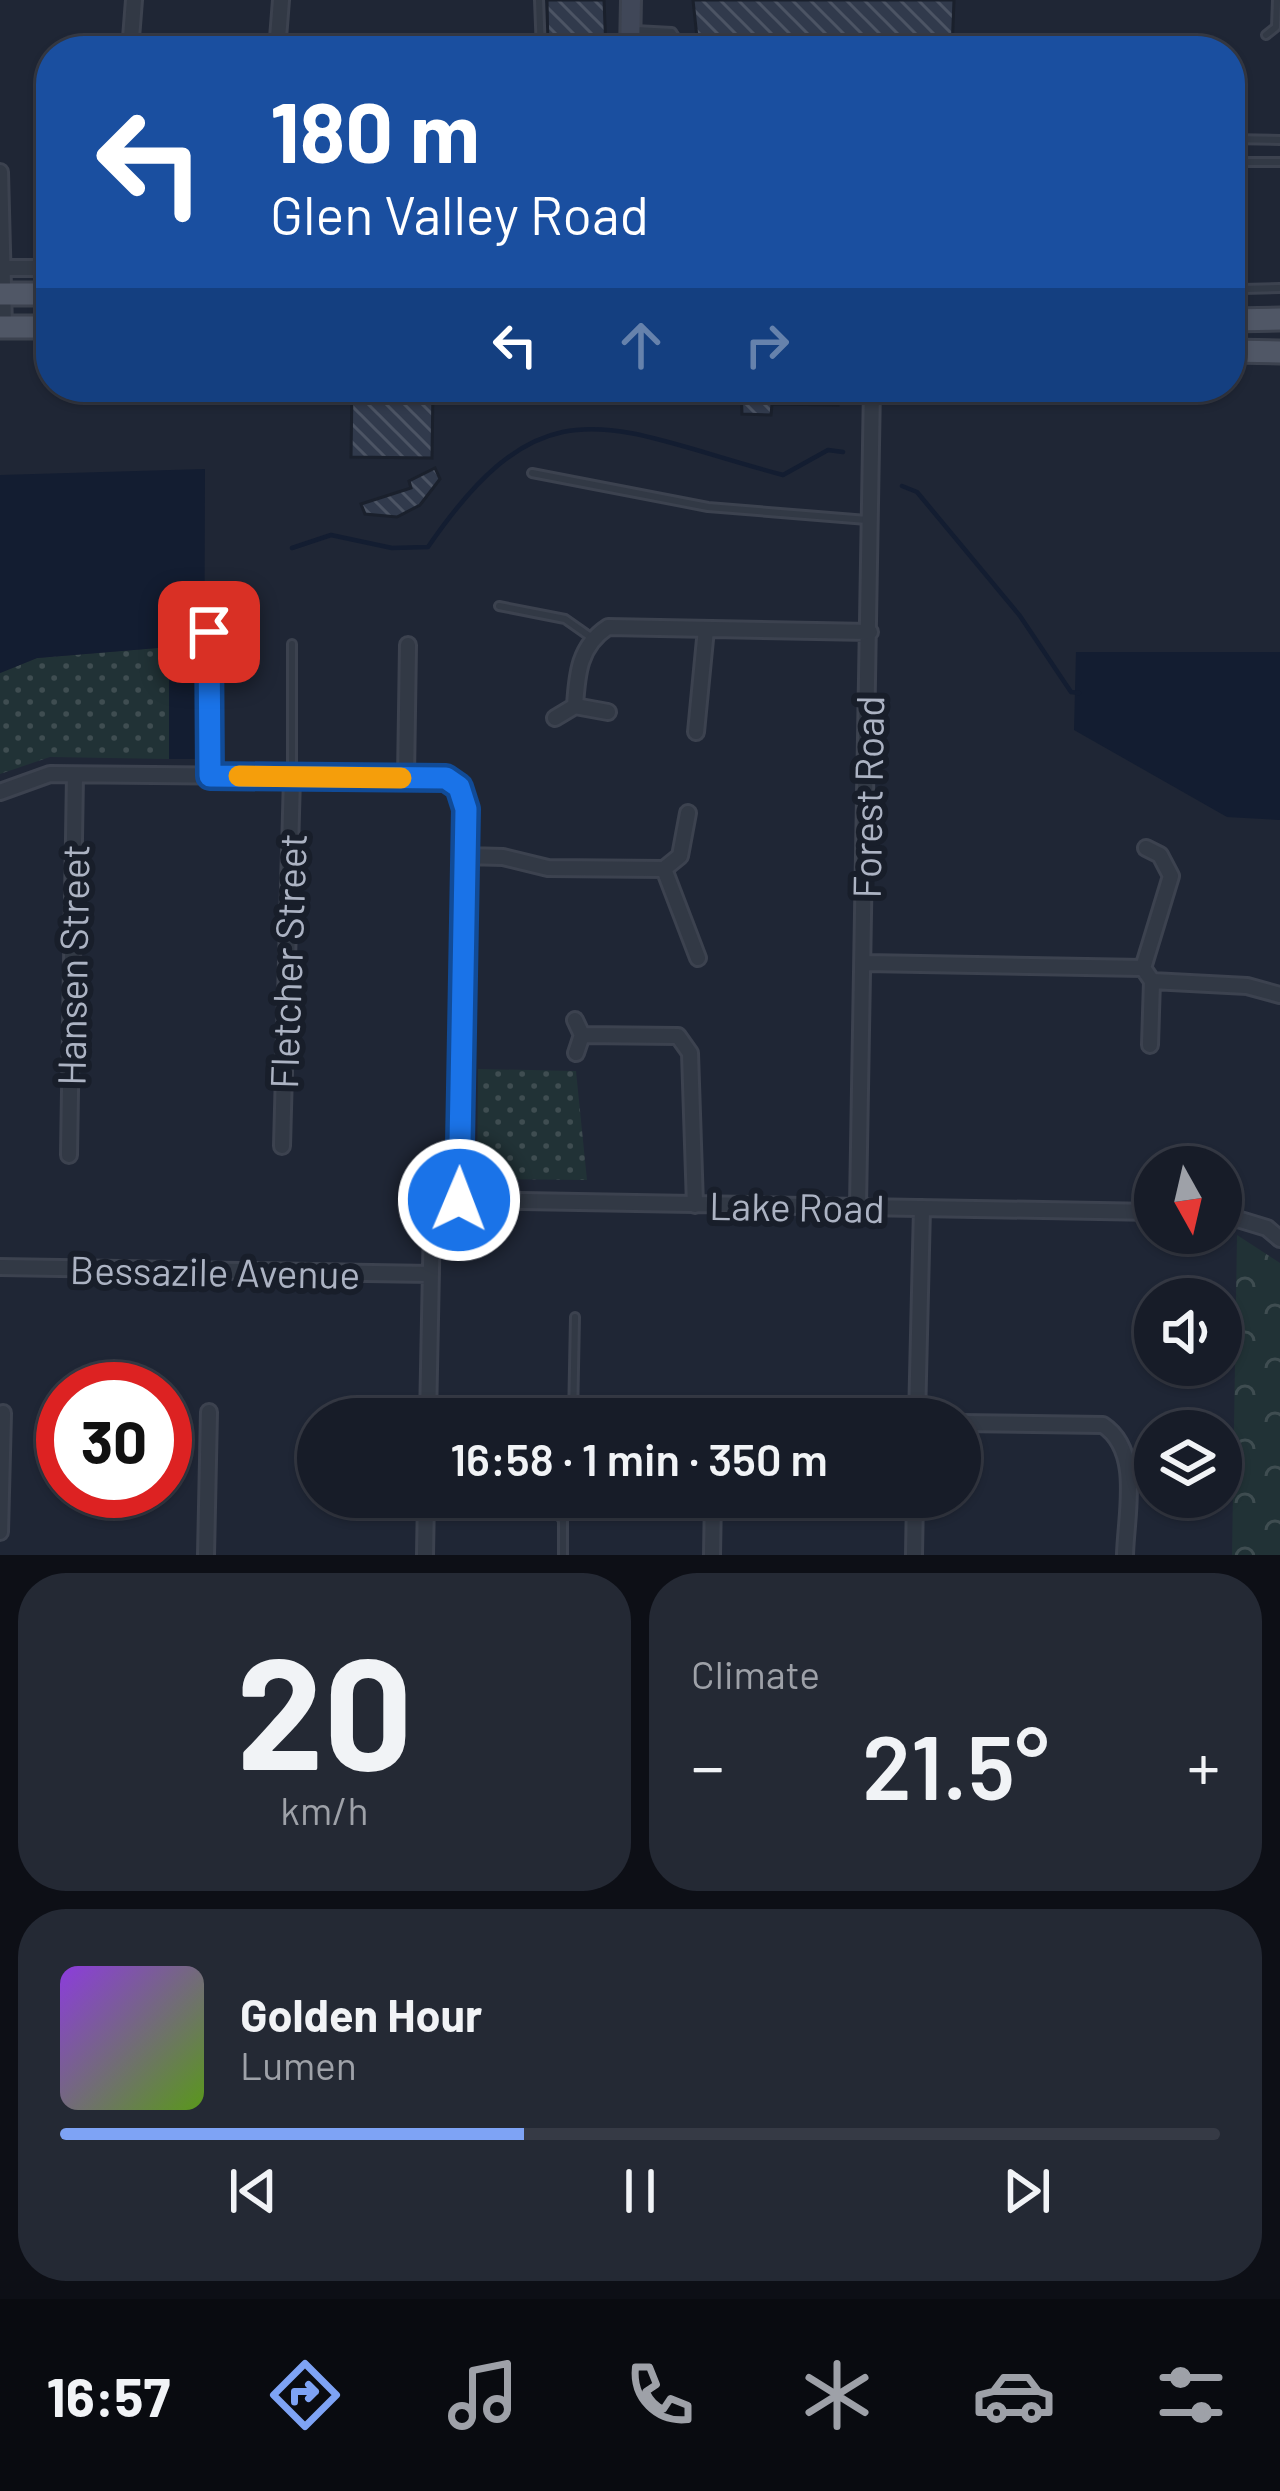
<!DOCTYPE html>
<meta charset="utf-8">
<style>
body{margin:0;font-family:Barlow,sans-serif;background:#242934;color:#f1f3f6;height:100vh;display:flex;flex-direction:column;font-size:45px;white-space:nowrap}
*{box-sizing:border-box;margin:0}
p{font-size:39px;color:#9ea1a8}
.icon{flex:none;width:66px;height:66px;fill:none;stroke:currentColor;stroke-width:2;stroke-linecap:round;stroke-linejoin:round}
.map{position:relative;height:1555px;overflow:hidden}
.side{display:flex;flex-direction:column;gap:18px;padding:18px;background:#0d0f16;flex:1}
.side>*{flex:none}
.guide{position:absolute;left:36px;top:36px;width:1209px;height:366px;border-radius:48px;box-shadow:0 3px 9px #0004,0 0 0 3px #363a45;background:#1a4fa0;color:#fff;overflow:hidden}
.needle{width:78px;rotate:172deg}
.fabs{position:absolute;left:1134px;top:1146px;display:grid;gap:24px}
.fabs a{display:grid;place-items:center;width:108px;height:108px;border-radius:50%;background:#171c28;box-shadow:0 3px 9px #0004,0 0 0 3px #363a45;font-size:60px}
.speed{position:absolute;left:36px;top:1362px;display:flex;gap:24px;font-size:60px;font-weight:700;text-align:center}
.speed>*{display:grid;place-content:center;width:156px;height:156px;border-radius:50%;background:#171c28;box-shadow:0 3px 9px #0004,0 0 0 3px #363a45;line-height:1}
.speed .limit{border:18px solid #d22;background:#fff;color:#111}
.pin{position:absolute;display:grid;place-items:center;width:102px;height:102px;color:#fff;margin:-51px;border-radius:24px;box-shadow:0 6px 18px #0006}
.me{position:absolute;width:132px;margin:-66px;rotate:1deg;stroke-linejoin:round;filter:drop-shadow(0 0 9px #0008)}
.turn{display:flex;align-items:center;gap:42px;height:252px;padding:0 36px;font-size:54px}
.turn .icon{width:156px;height:156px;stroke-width:2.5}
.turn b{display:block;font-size:84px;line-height:102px}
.lanes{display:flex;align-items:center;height:114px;padding:0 36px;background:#0003;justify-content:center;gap:60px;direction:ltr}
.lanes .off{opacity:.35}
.big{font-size:90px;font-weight:600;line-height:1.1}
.side .card{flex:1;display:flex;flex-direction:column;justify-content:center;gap:18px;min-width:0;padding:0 42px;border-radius:48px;background:#242934}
.side .dial{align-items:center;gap:0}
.dial b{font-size:156px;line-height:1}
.song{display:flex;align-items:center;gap:36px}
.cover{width:144px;height:144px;border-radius:18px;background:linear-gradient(135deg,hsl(270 70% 55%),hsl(90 70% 35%))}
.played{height:12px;border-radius:6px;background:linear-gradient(90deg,#7ea3f5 40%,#363a45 40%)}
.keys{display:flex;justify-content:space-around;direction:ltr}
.heat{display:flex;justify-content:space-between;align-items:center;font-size:66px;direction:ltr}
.side .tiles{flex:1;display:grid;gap:18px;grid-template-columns:1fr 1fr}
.card:last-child{grid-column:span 2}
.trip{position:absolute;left:297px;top:1398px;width:684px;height:120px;border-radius:60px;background:#171c28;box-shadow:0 3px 9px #0004,0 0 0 3px #363a45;font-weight:600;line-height:120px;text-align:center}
.tab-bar{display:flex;height:192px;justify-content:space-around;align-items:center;background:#090b10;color:#9ea1a8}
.tab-bar .icon{width:84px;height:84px}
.tab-bar .on{color:#7ea3f5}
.tab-bar b{font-size:54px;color:#f1f3f6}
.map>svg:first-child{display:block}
</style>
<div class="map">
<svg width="1280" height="1555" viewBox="0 0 1280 1555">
<defs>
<pattern id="forest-crowns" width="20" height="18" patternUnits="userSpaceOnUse" patternTransform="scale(3)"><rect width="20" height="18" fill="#213236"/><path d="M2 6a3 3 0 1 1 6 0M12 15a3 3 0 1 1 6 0" fill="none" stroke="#3f4d51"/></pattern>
<pattern id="park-dots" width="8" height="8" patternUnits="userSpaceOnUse" patternTransform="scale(3)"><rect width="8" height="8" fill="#213236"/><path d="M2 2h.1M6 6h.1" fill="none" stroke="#3f4d51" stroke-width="1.8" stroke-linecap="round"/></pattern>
<pattern id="building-back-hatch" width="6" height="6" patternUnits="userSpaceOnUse" patternTransform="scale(3)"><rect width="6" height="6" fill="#313a4c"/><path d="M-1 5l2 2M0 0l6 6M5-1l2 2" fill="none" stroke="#4c5464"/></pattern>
</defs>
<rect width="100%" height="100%" fill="#1f2635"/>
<path fill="url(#forest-crowns)" d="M1237,1235l43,28v292h-48z"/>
<path fill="url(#park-dots)" d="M170,647l-1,112 -119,-2 -50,17v-101l37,-15z
M478,1069l98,2 11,109 -110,-1z"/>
<path fill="#131d31" d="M205,469l-1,290h-35v-112l-132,11 -37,15v-198z
M1076,652h204v168l-53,-3 -153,-87z"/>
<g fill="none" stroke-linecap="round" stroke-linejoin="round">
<path stroke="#131d31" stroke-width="4.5" d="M902,486l15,6 103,124 51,76 8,1
M292,548l39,-13 61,13 36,-1c118,-172 182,-118 355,-72l45,-25 15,2"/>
</g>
<path fill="url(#building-back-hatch)" stroke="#1a202c" stroke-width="3" d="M547,0h57l2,51h-58z
M693,0h261l-2,51h-239l-15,-4z
M352,387h81l-1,71 -81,-1z
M741,387h97v18l-66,-1 -1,11 -29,-1z
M435,468l5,11 -20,26 -23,12 -32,-3 -4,-10 50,-16 -2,-7z"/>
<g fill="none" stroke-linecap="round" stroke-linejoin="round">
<g stroke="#3c424f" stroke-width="12">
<path id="lane" d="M539,0l2,51
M635,30l37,2 12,19
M1266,35l10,-8 1,-27
M1230,139l50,1
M1242,190l-7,-2v-19l8,-7h37
M1243,289l37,-1
M532,473l176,34 159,13
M499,606l66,13 27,19
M209,632l1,140
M292,644v129
M573,1419l2,-102
M549,1497l14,24v34"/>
</g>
<g stroke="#3c424f" stroke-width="20">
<path id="street" d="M130,51l4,-51
M277,51l4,-51
M0,172l4,155
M0,268h51
M575,706c2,-32 4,-60 33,-79l262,5
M555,718l20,-12 33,6
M696,732l10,-103
M406,778l2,-133
M0,792l50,-18 396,4 13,9 8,22 -8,391
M688,813l-8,43 -16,13 34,89
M465,856l38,1 45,11 116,1
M866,963l277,5 9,13 95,5 33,9
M1143,968l28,-92 -11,-21 -14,-7
M575,1020l7,15 -6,18
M582,1035l96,1 12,17 5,152
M1150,1045l2,-64
M282,1146l10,-369
M69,1155l6,-380
M858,1206l14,-819
M1221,1214l46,14 13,11
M0,1267l431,7
M428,1419l4,-200 8,-13 19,-6 696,12
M917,1419l5,-211
M960,1423l143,2c39,26 23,88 22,130
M0,1532l3,-119
M206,1555l3,-143
M425,1555l1,-58
M712,1555l1,-58
M914,1555l1,-58"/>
</g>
<g stroke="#3c424f" stroke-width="24">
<path id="secondary" d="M630,51l1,-51"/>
</g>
<g stroke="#3c424f" stroke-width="27">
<path id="primary" d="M0,294h51
M1230,320l50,-1
M0,327h51
M1230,351l50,1"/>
</g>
<use href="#lane" stroke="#323945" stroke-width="6"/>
<use href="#street" stroke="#323945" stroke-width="14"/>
<use href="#secondary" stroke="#404758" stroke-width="18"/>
<use href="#primary" stroke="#505766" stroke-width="21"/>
</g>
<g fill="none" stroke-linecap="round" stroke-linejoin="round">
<g stroke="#114b97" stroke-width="30">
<path id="route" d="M209,632l1,144 236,2 13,9 7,22 -7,391"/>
</g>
<use href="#route" stroke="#1a73e8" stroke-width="21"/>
<path stroke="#f59e0b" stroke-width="21" d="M239,776l162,2"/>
</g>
<g text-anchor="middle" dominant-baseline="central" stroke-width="12" stroke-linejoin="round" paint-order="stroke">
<g font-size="39" fill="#acb3c3" stroke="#181e2a">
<text transform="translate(867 797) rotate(-89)">Forest Road</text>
<text transform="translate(287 961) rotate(-88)">Fletcher Street</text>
<text transform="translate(72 965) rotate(-89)">Hansen Street</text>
<text transform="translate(797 1206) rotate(1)">Lake Road</text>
<text transform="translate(215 1271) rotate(1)">Bessazile Avenue</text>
</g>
</g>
</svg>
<div class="fabs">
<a><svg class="needle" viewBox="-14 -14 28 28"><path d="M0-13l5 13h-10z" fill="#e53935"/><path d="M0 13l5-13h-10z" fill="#9ea1a8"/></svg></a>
<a><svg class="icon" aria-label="sound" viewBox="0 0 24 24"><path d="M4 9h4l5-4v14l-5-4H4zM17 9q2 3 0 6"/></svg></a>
<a><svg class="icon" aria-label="layers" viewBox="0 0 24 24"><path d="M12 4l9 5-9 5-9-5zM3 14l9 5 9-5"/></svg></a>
</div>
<div class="speed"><div class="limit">30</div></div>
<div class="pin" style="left:209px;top:632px;background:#d93025"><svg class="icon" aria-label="arrive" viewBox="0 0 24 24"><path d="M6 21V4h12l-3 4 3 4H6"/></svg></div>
<svg class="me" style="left:459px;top:1200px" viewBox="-20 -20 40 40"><circle r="17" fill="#1a73e8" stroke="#fff" stroke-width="3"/><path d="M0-11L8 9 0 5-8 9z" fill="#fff"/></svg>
<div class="trip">16:58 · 1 min · 350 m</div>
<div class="guide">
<div class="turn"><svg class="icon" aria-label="left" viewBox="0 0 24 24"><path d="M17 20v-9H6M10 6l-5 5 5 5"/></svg><div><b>180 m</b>Glen Valley Road</div></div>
<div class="lanes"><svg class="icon" aria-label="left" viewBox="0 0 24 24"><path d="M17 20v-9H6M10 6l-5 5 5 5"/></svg><svg class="icon off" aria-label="ahead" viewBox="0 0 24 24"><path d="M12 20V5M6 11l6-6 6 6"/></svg><svg class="icon off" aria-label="right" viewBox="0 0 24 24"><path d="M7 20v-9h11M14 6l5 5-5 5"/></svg></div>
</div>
</div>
<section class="side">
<div class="tiles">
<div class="card dial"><b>20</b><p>km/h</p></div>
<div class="card"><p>Climate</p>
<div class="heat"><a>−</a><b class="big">21.5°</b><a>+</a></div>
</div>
<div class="card">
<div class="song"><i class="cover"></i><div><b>Golden Hour</b><p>Lumen</p></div></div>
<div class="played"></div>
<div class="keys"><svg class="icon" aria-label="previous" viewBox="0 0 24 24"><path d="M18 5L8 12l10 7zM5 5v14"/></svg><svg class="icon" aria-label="pause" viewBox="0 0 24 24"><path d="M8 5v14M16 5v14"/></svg><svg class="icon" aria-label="next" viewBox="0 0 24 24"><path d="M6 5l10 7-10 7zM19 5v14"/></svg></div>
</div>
</div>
</section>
<nav class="tab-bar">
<b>16:57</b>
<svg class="icon on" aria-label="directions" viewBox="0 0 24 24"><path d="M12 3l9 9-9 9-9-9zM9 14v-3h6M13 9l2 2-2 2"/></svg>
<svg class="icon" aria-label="music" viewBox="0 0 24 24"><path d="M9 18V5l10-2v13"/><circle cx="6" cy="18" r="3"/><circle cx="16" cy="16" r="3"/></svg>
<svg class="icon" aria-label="phone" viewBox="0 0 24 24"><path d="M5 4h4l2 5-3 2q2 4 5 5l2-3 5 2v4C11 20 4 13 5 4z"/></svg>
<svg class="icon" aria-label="climate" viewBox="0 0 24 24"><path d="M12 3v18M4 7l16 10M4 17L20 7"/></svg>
<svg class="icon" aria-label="car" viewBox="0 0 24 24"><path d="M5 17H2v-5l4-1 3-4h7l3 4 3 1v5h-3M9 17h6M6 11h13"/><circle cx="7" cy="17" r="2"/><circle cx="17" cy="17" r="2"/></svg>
<svg class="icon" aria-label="filters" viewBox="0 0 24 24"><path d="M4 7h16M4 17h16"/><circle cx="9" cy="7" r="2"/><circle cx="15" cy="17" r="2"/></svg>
</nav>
